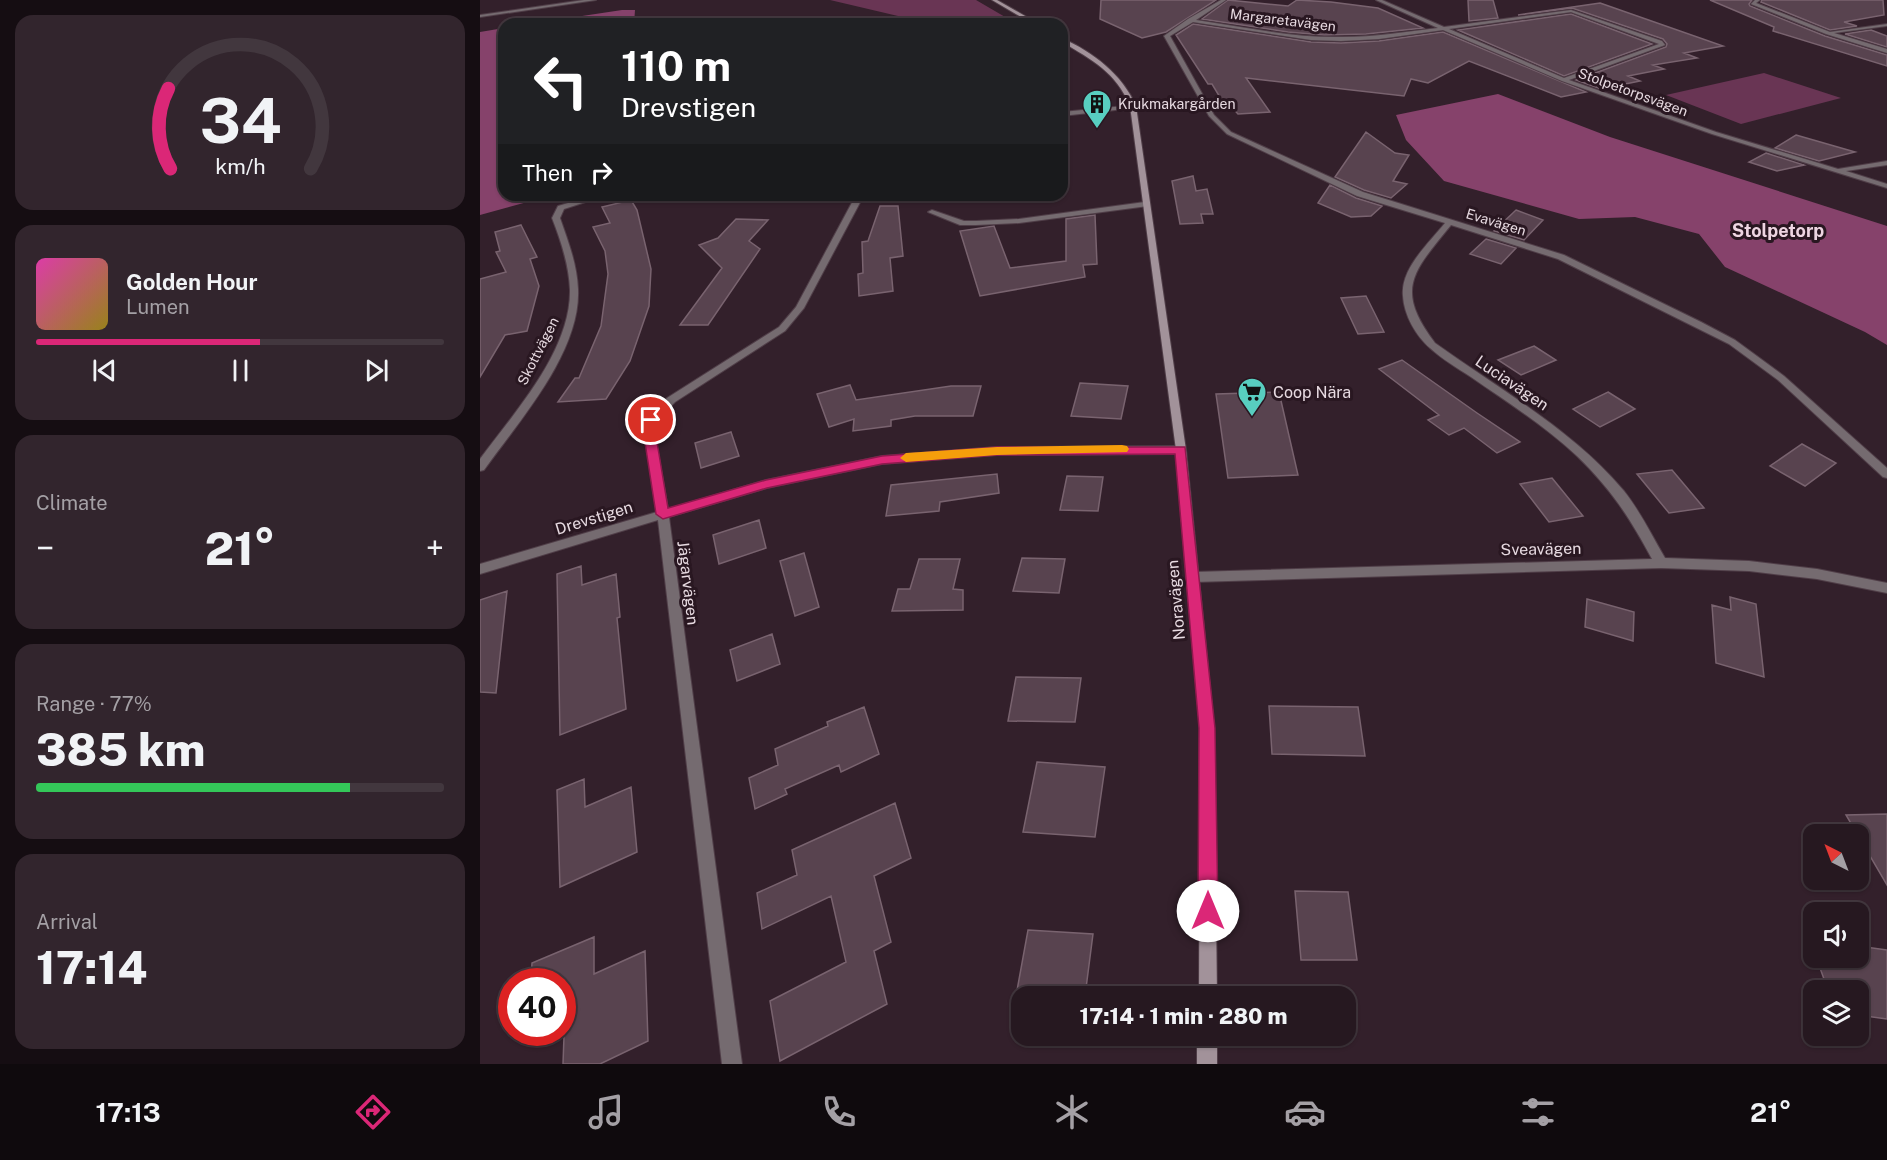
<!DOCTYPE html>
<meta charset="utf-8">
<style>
body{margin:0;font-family:"Public Sans",sans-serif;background:#32252d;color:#f1f3f6;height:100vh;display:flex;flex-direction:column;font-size:22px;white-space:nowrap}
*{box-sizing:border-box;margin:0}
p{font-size:20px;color:#a4a0a5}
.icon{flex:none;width:33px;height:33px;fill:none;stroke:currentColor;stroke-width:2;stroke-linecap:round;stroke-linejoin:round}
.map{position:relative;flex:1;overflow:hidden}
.side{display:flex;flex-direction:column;gap:15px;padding:15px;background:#150d12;width:480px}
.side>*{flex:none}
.guide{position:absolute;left:18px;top:18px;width:570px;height:183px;border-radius:18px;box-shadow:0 2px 4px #0004,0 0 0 2px #42373e;background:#202124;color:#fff;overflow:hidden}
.needle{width:39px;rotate:318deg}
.tools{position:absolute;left:1323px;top:824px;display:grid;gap:12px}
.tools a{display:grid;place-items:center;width:66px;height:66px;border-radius:12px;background:#261820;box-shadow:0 2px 4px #0004,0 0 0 2px #42373e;font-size:30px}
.speed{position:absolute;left:18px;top:968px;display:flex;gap:12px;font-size:30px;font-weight:700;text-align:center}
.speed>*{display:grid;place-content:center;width:78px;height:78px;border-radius:50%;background:#261820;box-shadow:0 2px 4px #0004,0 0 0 2px #42373e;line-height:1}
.speed .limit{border:9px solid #d22;background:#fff;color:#111}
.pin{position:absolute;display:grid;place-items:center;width:51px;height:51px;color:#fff;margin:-26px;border:3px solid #fff;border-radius:50%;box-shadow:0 2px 6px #0007}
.me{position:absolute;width:66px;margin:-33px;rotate:0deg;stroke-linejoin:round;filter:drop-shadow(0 0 4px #0008)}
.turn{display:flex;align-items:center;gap:21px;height:126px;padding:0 24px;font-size:27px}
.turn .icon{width:78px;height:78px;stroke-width:2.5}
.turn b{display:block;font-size:42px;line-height:51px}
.then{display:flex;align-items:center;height:57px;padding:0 24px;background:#0003;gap:12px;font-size:22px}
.big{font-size:45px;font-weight:800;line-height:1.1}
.side .card{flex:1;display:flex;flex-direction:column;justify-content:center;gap:9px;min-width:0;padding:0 21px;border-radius:18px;background:#32252d}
.side .dial{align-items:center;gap:0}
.dial svg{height:156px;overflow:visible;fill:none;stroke:#42373e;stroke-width:7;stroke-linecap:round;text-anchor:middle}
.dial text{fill:#f1f3f6;stroke:none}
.song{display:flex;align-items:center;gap:18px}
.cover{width:72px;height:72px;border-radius:9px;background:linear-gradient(135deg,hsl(320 70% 55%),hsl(50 70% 35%))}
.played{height:6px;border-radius:3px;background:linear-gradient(90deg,#db2777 55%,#42373e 55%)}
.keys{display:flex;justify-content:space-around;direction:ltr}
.heat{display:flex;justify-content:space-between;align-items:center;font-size:33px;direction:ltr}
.charge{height:9px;border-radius:4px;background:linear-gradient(90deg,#34c759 77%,#42373e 0)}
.trip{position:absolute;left:531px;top:986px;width:345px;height:60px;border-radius:18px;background:#261820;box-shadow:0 2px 4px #0004,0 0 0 2px #42373e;font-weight:800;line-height:60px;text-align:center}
.tab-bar{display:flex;height:96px;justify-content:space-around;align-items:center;background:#0f0a0d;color:#a4a0a5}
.tab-bar .icon{width:42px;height:42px}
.tab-bar .active{color:#db2777}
.tab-bar b{font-size:27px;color:#f1f3f6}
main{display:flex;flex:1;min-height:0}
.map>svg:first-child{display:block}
</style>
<main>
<section class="side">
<div class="card dial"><svg viewBox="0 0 100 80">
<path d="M14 69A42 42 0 1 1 86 69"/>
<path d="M14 69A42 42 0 0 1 13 28" stroke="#db2777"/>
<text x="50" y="56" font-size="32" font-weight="700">34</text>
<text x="50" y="72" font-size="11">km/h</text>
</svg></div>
<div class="card">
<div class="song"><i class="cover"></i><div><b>Golden Hour</b><p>Lumen</p></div></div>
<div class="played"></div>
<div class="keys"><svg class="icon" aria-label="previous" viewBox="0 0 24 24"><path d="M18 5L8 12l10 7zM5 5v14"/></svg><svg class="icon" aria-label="pause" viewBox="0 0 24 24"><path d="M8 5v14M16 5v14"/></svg><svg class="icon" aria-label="next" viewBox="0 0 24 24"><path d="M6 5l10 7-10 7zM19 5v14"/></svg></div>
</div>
<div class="card"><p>Climate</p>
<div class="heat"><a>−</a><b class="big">21°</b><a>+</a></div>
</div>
<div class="card"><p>Range · 77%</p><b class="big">385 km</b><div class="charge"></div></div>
<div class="card"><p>Arrival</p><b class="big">17:14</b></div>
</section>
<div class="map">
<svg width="1407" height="1064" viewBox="0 0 1407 1064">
<rect width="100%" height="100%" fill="#33202b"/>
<path fill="#693554" d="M350,0h146l36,21 -23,3h-57z
M1284,73l77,25 -100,26 -75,-29z"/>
<path fill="#86426b" d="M142,10h13l-1,14h-105z
M24,28v167h49l-73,20v-183z
M1018,94l112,43 277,89v119l-22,-13 -140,-65 -26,-33 -64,-17 -56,2 -135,-38 -38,-41 -10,-25z"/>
<path fill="#58434f" stroke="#79636f" stroke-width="1.5" d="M621,0h115l-50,32 -24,6 -42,-19z
M748,0l60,6 9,-6 34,2 47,6 45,20 -57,6 -42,1 -36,-3 -86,-13z
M988,0h25l5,18 -29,3z
M1230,0h42l-3,4 1,2 75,30 62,19v11l-114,-35 1,-4z
M1282,0h121l1,15 -40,7 13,4 -27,4 -69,-28z
M1120,3l123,43 -39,7 13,5 -44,7 11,4 -36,7 12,5 -39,8 -25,-9 90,-33 1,-3 -4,-5 -91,-31 -54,7z
M1091,14l81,30 -88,32 -106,-46z
M713,24l118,18 30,1 38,-2 64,-9 143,60 -25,5 -92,-36 -41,22 -17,-4 -7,17 -158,-18 24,34 -32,2 -9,-10h-5l-12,-20h-4l-32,-49z
M1391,30l16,6v11l-42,-13z
M886,132l29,21 14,2 -16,26 14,3 -16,14 -27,-8 -29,-13z
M1316,135l59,17 -36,9 -44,-13z
M1286,153l38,12 -27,6 -28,-9z
M713,176l3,15 11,-2 6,25h-12l2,9 -23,1 -8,-43z
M850,185l26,13 26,8 -11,10 -20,1 -33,-14z
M151,200l6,10 14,59 -2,37 -19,55 -24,38 -48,3 17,-24h4l22,-52 7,-52 -3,-23 -12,-24 17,-4 -8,-16z
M400,206h18l5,50 -13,2 3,33 -34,5 -1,-22 5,-1 -1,-31 6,-1z
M1036,210l27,10 -19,20 -30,-9z
M615,215l2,49 -14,1 2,12 -105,19 -20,-65 34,-5 16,42 56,-7v-42z
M256,219l32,1 -19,21 11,8 -52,76h-28l42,-57 -23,-23 19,-7z
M41,225l16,32 -7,2 9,27 -12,45 -22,4 -25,42v-98l26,-7 -10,-20 4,-1 -5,-19z
M1006,239l30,9 -15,16 -31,-10z
M886,296l18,36 -26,2 -17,-36z
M1054,346l22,14 -35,15 -23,-15z
M922,360l75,53 43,29 -23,11 -33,-25 -15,7 -21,-15 11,-5 -60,-46z
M600,383l48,3 -7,33 -50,-3z
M370,385l6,15 95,-14h30l-8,30h-58l-24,4v6l-38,5 1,-12 -25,8 -12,-33z
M799,392l19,83 -70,3 -12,-84z
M1128,392l27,17 -35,18 -27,-18z
M251,432l8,24 -38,12 -6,-25z
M1322,444l34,19 -31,23 -35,-20z
M1192,470l32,38 -35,5 -32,-39z
M517,474l2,19 -59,9 -1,9 -53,5 5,-31z
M587,476l36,1 -5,34 -38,-1z
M1072,478l31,38 -34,6 -29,-38z
M279,520l7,28 -47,16 -6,-29z
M324,553l15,54 -24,9 -15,-55z
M542,558l43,1 -6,34 -46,-2z
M439,559h41l-7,30 10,1v20l-71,1 6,-22h12z
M101,566l1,19 34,-11 4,43 -3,1 9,91 -66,26 -3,-161z
M27,591l-11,102 -16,-1v-92z
M1250,597l26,7 8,73 -48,-14 -4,-58 19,5z
M1107,599l47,13 -1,29 -48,-14z
M292,634l8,30 -43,17 -7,-31z
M536,677l65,1 -6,44 -67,-1z
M789,706l89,1 7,49 -93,-2z
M384,707l15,47 -38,18 -2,-7 -54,24 2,5 -32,15 -6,-31 29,-13 -3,-16 53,-23 -1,-4z
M557,762l68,5 -10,70 -72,-5z
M104,779l1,28 46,-20 6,65 -77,35 -3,-97z
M415,803l16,55 -37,18 17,66 -17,9 13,53 -107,57 -10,-60 76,-39 -15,-66 -69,33 -5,-36 40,-18 -5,-25z
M1407,814v71l-41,-70z
M815,891l53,1 9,68h-56z
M548,930l65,4 -8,62h-69z
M114,937v37l51,-23 3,90 -48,23h-37l3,-83h-35l1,-18z
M1378,946l29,4v69l-29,-4v-25h-30l-12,-33h42z"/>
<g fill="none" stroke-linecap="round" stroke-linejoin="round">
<g stroke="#503e48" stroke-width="2">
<path id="street" d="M104,0h12l-116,17v-2z
M741,0h5l-30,20c48,7 98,18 146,17 32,0 64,-5 96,-9l-62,-28h6l62,27 127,-17 91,31 3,4 -96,35 147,52 122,37 49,-8v4l-41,6 41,13v4l-175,-54 -150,-53 -119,-51 -64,9 -38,2 -30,-1 -118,-18 -23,14 44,79 17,17 132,60 201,63 137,67 34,18 49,36 103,92v10l-4,-1 -105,-97 -49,-36 -171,-85 -107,-34c-38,47 -57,64 -16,118 65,47 137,86 189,148 16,20 28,45 41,67l84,3 68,8 70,14v10l-70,-14 -68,-8 -88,-3 -467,14 -4,-2 -2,-3 2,-3 4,-2 458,-13c-22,-41 -41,-70 -75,-103 -32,-30 -70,-54 -106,-79 -14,-9 -29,-18 -41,-29 -14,-12 -26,-33 -27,-52 -3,-27 26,-53 42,-73l-88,-27 -130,-62 -18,-18 -45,-80 24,-17zM1091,12l88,32 -95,34 -115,-49z
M1275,0h5l-4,3 74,29 57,-8v2l-53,7 53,16v4l-61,-19 -75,-30z
M555,22l2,2h-15z
M655,105l-2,3 -71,8v-4z
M115,195h12l-43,14 -4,9c8,23 17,46 18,71 3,63 -59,132 -94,181l-4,1v-12c34,-46 91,-108 90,-169 -1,-25 -9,-49 -18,-72l6,-12z
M376,195h8l-60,113 -19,23 -110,71 -18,19 -2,15 13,73 98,-29 116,-24 115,-9 184,-1 5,4 -5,4 -184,1 -115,9 -115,24 -98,29 73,547h-20l-64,-544 -178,54v-10l177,-52 -12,-76 2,-16 20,-22 112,-71 17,-20z
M665,202h3v4l-129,17 -43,2h-16l-32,-13 4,-2 32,11h12l43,-2z"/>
</g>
<g stroke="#503e48" stroke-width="2">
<path id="secondary" d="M512,0h5l42,24h-6z
M582,38c32,15 60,36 74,68l50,344 28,278 3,268h-18l1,-268 -24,-278 -46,-344c-14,-34 -38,-46 -68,-64z
M717,1035h20v29h-20z"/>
</g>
<use href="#street" fill="#756b70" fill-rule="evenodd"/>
<use href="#secondary" fill="#a2929a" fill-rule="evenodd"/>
</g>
<path fill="#db2777" stroke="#8e194d" stroke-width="1.5" d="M171,416l6,4 -1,16 12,72 98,-28 116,-24 115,-9h188l30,281 3,183 -3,7 -7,3 -7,-3 -3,-7 1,-183 -24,-274 -178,1 -115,9 -115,24 -104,31 -7,-5 -12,-78 2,-16z"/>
<path fill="#f59e0b" d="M642,445l5,1 2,3 -2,3 -130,3 -91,7 -6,-4 6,-5 91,-6z"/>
<defs>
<g id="building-pin" transform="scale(1.5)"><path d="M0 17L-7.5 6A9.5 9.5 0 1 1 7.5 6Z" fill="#58cec0" stroke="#291721"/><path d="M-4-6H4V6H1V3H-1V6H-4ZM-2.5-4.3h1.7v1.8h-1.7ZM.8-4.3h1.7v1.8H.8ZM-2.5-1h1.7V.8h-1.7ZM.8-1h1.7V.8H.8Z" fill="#111"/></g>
<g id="supermarket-pin" transform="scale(1.5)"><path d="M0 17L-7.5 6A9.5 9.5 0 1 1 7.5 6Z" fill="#58cec0" stroke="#291721"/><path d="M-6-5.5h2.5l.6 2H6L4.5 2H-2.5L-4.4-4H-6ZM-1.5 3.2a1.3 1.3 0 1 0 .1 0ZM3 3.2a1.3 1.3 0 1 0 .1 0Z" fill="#111"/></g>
</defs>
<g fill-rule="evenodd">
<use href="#building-pin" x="617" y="104"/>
<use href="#supermarket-pin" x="772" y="392"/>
</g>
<g text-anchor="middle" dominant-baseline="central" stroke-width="6" stroke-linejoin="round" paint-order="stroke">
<g font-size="14" fill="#e7dae1" stroke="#291721">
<text transform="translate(803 20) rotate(7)">Margaretavägen</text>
<text transform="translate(1153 92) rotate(20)">Stolpetorpsvägen</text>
<text transform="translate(1016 222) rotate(17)">Evavägen</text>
<text transform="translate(58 351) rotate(-63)">Skottvägen</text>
</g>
<g font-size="14" fill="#e7dae1" stroke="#291721" text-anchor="start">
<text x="638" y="104">Krukmakargården</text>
</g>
<g font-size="16" fill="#e7dae1" stroke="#291721">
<text transform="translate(1032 383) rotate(34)">Luciavägen</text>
<text transform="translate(114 518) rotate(-17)">Drevstigen</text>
<text transform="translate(1061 549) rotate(-1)">Sveavägen</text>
<text transform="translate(208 583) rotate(83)">Jägarvägen</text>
<text transform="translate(696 600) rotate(-95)">Noravägen</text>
</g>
<g font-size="16" fill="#e7dae1" stroke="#291721" text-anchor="start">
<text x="793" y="392">Coop Nära</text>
</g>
<g font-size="18" font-weight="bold" fill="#eed5e2" stroke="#291721">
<text x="1298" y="230">Stolpetorp</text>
</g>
</g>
</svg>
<div class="tools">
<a><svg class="needle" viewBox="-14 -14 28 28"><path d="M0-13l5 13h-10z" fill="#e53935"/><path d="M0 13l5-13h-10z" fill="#a4a0a5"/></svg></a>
<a><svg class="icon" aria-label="sound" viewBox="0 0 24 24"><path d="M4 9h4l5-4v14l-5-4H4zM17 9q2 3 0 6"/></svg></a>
<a><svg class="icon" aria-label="layers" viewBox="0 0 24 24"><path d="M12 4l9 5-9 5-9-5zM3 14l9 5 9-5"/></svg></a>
</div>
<div class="speed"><div class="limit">40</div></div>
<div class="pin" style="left:171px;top:420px;background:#d93025"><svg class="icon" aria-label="arrive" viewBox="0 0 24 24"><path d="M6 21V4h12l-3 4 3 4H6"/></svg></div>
<svg class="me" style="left:728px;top:911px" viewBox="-20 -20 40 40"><circle r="19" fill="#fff"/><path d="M0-13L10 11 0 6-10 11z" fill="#db2777"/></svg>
<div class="trip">17:14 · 1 min · 280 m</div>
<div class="guide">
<div class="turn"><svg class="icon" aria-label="left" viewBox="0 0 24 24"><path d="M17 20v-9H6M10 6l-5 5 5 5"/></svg><div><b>110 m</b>Drevstigen</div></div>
<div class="then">Then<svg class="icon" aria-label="right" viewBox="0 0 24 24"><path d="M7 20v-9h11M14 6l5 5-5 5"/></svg></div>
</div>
</div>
</main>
<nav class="tab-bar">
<b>17:13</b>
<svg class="icon active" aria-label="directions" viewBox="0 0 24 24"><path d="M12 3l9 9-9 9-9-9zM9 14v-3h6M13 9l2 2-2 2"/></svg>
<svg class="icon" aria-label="music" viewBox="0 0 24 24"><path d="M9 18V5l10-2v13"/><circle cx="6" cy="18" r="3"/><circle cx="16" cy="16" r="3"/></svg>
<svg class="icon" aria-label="phone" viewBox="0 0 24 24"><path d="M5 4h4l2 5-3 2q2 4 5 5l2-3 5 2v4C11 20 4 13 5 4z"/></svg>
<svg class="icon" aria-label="climate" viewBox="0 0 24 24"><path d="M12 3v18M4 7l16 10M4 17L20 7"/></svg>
<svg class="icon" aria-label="car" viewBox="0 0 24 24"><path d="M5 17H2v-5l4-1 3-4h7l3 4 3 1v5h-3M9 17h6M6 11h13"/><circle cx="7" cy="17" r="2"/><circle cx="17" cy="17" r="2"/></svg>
<svg class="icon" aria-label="filters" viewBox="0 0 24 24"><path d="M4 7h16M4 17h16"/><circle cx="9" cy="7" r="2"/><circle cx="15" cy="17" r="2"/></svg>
<b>21°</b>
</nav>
